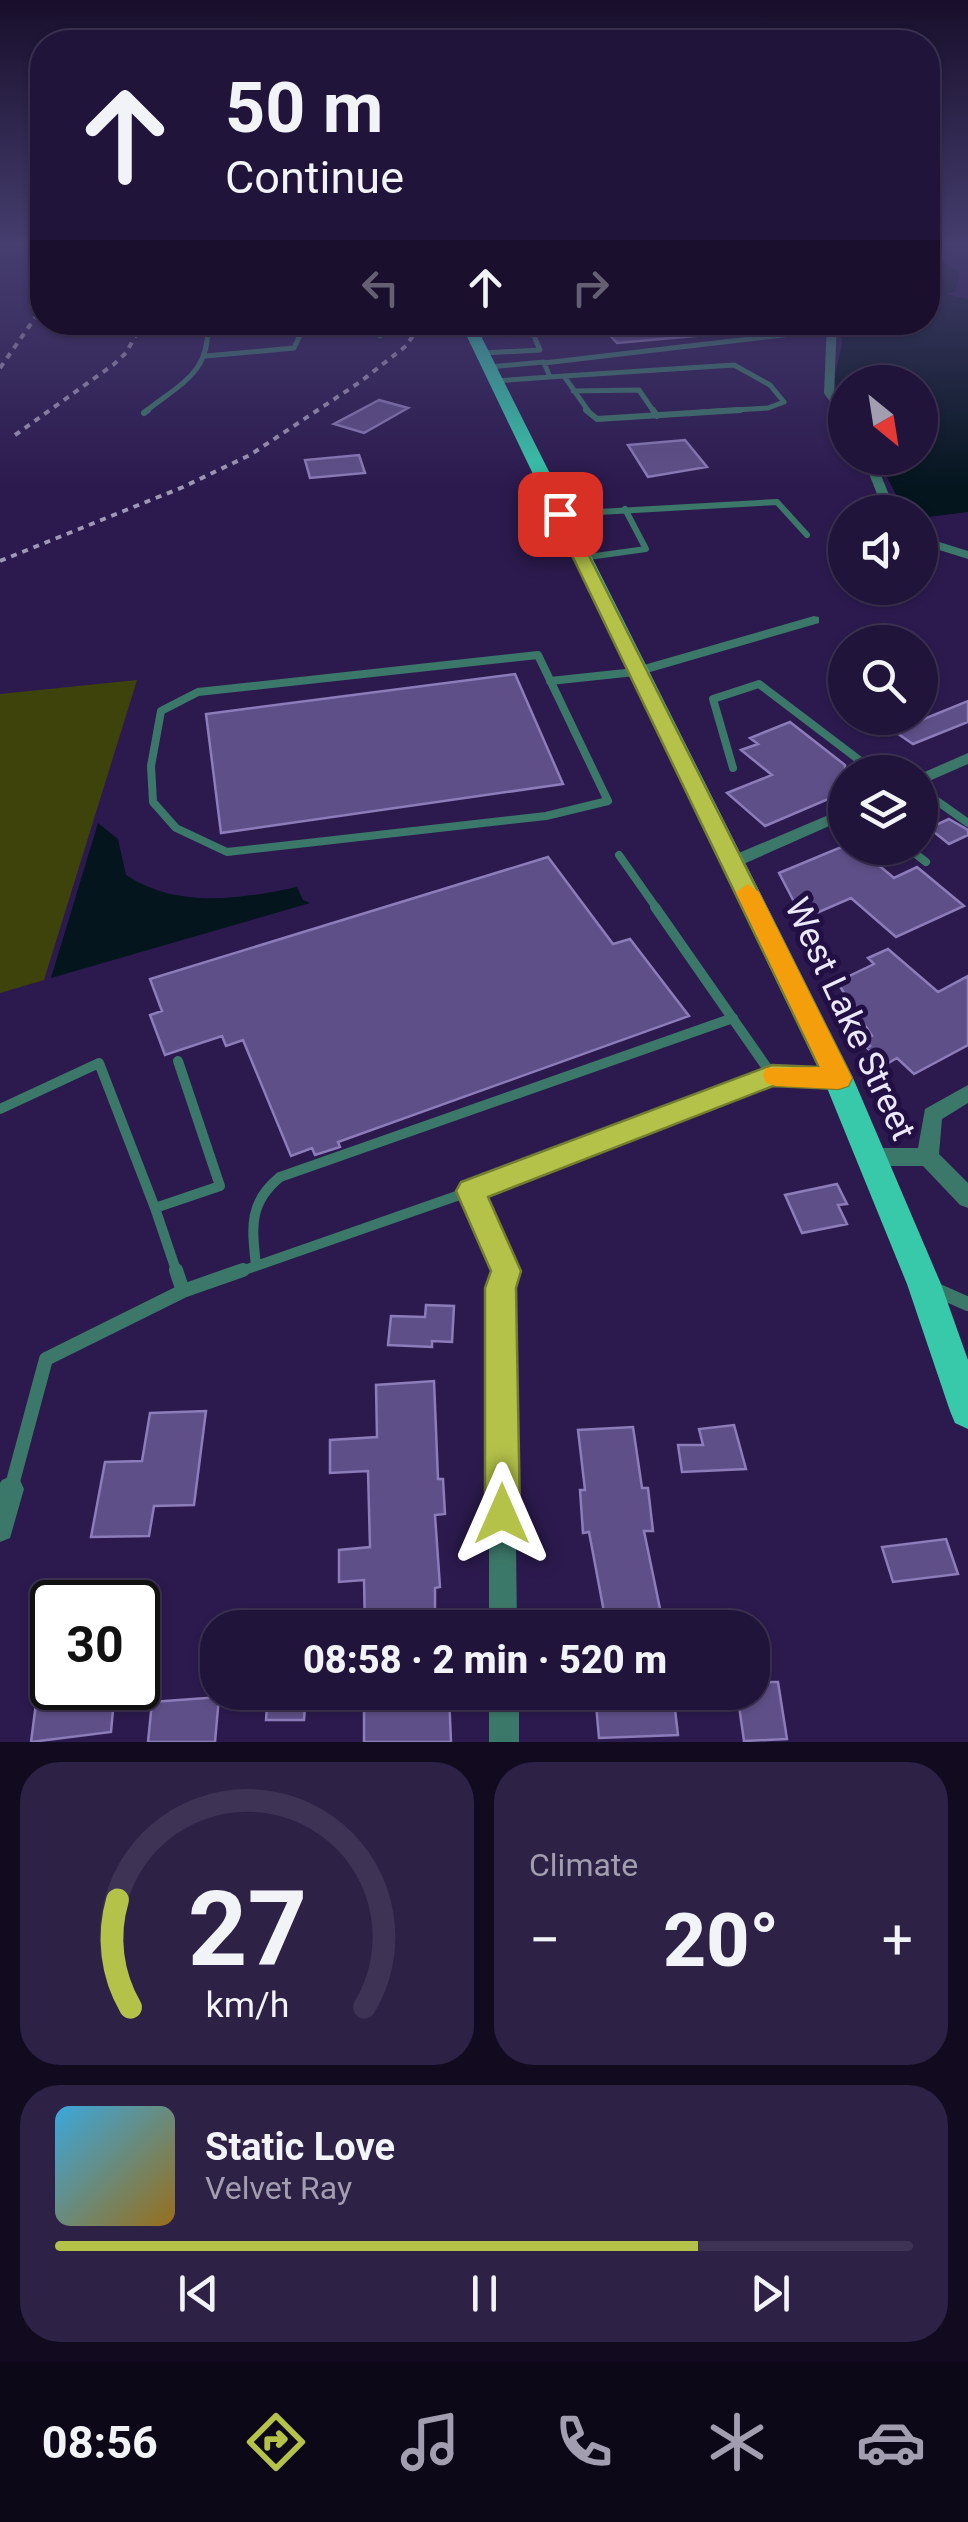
<!DOCTYPE html>
<meta charset="utf-8">
<style>
body{margin:0;font-family:Roboto,sans-serif;background:#2d2145;color:#f1f3f6;height:100vh;display:flex;flex-direction:column;font-size:38px;white-space:nowrap}
*{box-sizing:border-box;margin:0}
p{font-size:32px;color:#a29eaf}
.icon{flex:none;width:55px;height:55px;fill:none;stroke:currentColor;stroke-width:2;stroke-linecap:round;stroke-linejoin:round}
.map{position:relative;height:1742px;overflow:hidden}
.sheet{display:flex;flex-direction:column;gap:20px;padding:20px;background:#120b20;flex:1}
.sheet>*{flex:none}
.banner{position:absolute;left:30px;top:30px;width:910px;height:305px;border-radius:40px;box-shadow:0 2px 8px #0004,0 0 0 2px #3e3354;background:#21143a;color:#f1f3f6;overflow:hidden}
.needle{width:65px;rotate:150deg}
.buttons{position:absolute;left:828px;top:365px;display:grid;gap:20px}
.buttons a{display:grid;place-items:center;width:110px;height:110px;border-radius:50%;background:#21143a;box-shadow:0 2px 8px #0004,0 0 0 2px #3e3354;font-size:50px}
.speed{position:absolute;left:30px;top:1580px;display:flex;gap:20px;font-size:50px;font-weight:700;text-align:center}
.speed>*{display:grid;place-content:center;width:130px;height:130px;border-radius:50%;background:#21143a;box-shadow:0 2px 8px #0004,0 0 0 2px #3e3354;line-height:1}
.speed .limit{border:5px solid #111;border-radius:15px;background:#fff;color:#111}
.pin{position:absolute;display:grid;place-items:center;width:85px;height:85px;color:#fff;margin:-42px;border-radius:20px;box-shadow:0 5px 15px #0006}
.me{position:absolute;width:110px;margin:-55px;rotate:0deg;stroke-linejoin:round;filter:drop-shadow(0 0 8px #0008)}
.turn{display:flex;align-items:center;gap:35px;height:210px;padding:0 30px;font-size:45px}
.turn .icon{width:130px;height:130px;stroke-width:2.5}
.turn b{display:block;font-size:70px;line-height:85px}
.lanes{display:flex;align-items:center;height:95px;padding:0 30px;background:#0003;justify-content:center;gap:50px;direction:ltr}
.lanes .off{opacity:.35}
.big{font-size:75px;font-weight:800;line-height:1.1}
.sheet .card{flex:1;display:flex;flex-direction:column;justify-content:center;gap:15px;min-width:0;padding:0 35px;border-radius:40px;background:#2d2145}
.sheet .dial{align-items:center;gap:0}
.dial svg{height:260px;overflow:visible;fill:none;stroke:#3e3354;stroke-width:7;stroke-linecap:round;text-anchor:middle}
.dial text{fill:#f1f3f6;stroke:none}
.song{display:flex;align-items:center;gap:30px}
.cover{width:120px;height:120px;border-radius:15px;background:linear-gradient(135deg,hsl(200 70% 55%),hsl(40 70% 35%))}
.played{height:10px;border-radius:5px;background:linear-gradient(90deg,#b4c24a 75%,#3e3354 75%)}
.keys{display:flex;justify-content:space-around;direction:ltr}
.heat{display:flex;justify-content:space-between;align-items:center;font-size:55px;direction:ltr}
.sheet .tiles{flex:1;display:grid;gap:20px;grid-template-columns:1fr 1fr}
.card:last-child{grid-column:span 2}
.trip{position:absolute;left:200px;top:1610px;width:570px;height:100px;border-radius:40px;background:#21143a;box-shadow:0 2px 8px #0004,0 0 0 2px #3e3354;font-weight:800;line-height:100px;text-align:center}
.tabs{display:flex;height:160px;justify-content:space-around;align-items:center;background:#0d0817;color:#a29eaf}
.tabs .icon{width:70px;height:70px}
.tabs .on{color:#b4c24a}
.tabs b{font-size:45px;color:#f1f3f6}
.map>svg:first-child{display:block}
</style>
<div class="map">
<svg width="968" height="1742" viewBox="0 0 968 1742">
<rect width="100%" height="100%" fill="#2c1a4e"/>
<path fill="#3d430b" d="M137,680l-93,300 -44,13v-299z"/>
<path fill="#04151e" d="M928,250l32,24 -5,18 -9,2 22,5v213l-48,6v-6h-12l-5,-4 -26,-50h43v-76h-75v22c-20,-24 -4,-39 -3,-65 0,-6 -2,-11 -2,-16l88,-1z
M98,823l20,16 8,36c52,34 114,24 171,12l6,13 7,3 -259,75z"/>
<path fill="#5f4f88" stroke="#8c7cb9" stroke-width="2.5" d="M657,322h49v13l-89,8 -14,-15z
M379,400l29,8 -44,25 -30,-9z
M685,440l22,27 -59,10 -20,-32z
M359,455l6,18 -55,5 -5,-18z
M515,674l48,110 -342,49 -15,-119z
M968,701v21l-55,22 -38,-26h39l5,3z
M790,722l55,43v27l-80,34 -38,-33 45,-18 -31,-25 17,-6 -8,-6z
M949,819l19,11v5l-19,9 -20,-16z
M839,848h19l36,30 23,-11 47,39 -68,31 -45,-39 -48,21 -24,-46z
M548,857l65,87 17,-5 59,77 -351,126 2,5 -25,8 -3,-7 -21,8 -48,-116 -17,6 -4,-10 -57,19 -15,-40 12,-4 -12,-32z
M888,949l50,43 30,-16v69l-54,29 -17,-16 -12,7 -18,-17 3,-2 -6,-7 8,-3 -35,-54 37,-18 -6,-6z
M837,1184l10,20 -9,1 9,19 -45,9 -17,-38z
M426,1305l28,1 -2,36 -20,-1v6l-44,-2 3,-29 34,1z
M434,1381l4,98h5l2,35 -10,1 5,72 -5,1v40h-70l-1,-48 -25,2v-32l31,-3 -2,-76 -38,2v-33l47,-3 -1,-52z
M206,1411l-12,94 -40,1 -5,30 -58,1 14,-75 37,-1 8,-48z
M734,1425l12,44 -64,3 -4,-27h25l-4,-16z
M633,1427l9,61h6l5,43h-9l20,97h-57l-18,-96 -6,1 -3,-43h5l-7,-60z
M946,1539l12,35 -65,8 -11,-35z
M752,1682h26l9,57 -43,2 -7,-49h15z
M38,1688h77l-4,44 -80,10z
M268,1692h38l-2,28h-38z
M673,1692l5,43 -79,3 -4,-45z
M449,1695l2,47h-87v-40z
M219,1697l-4,45h-67l4,-40z"/>
<g fill="none" stroke-linecap="round" stroke-linejoin="round">
<path stroke="#3c7869" stroke-width="5" d="M380,322v14
M482,353l58,-3 -6,-14 11,-8 23,-6
M206,356l88,-8 12,-26
M489,367l55,-5
M564,376l25,36
M564,376l170,-11 36,20 14,17 -16,6 -67,4
M550,377l14,-1
M496,381l54,-4 -6,-14 273,-32 -2,-9
M573,391l66,-1 15,22
M145,412c37,-30 65,-38 63,-90"/>
<path stroke="#3c7869" stroke-width="6" d="M586,410l11,9 143,-9
M653,410l4,6
M144,413l4,-3
M563,514l214,-12 30,33
M581,558l65,-9 -21,-40"/>
<path stroke="#3c7869" stroke-width="8" d="M538,655l70,146 -62,15 -319,36 -51,-24 -23,-26 -2,-36 10,-55 37,-19z
M550,681l85,-9
M733,768l-20,-69 46,-15 116,88
M920,789l48,34
M908,848l18,14
M619,855l38,54"/>
<path stroke="#3c7869" stroke-width="10" d="M655,907l117,168
M0,1109l99,-46 56,145
M471,1191l34,82
M256,1266c-4,-38 -8,-63 24,-89l453,-159
M177,1273l-22,-65 65,-22 -42,-125
M236,1273l235,-82 301,-116 59,3"/>
<path stroke="#3c7869" stroke-width="14" d="M176,1270l7,21
M501,1285l5,-15
M934,1289l34,15
M12,1485l34,-126 137,-68 60,-21"/>
<path fill="#3c7869" fill-rule="evenodd" d="M827,322h10l-3,71 11,15v11l-4,-1 -17,-25z
M863,458h11l22,54h-12z
M920,536l48,15v8l-48,-15z
M814,616l5,1v6l-179,52 -5,1 -7,-4 2,-3z
M968,753v11l-48,21v-11z
M845,808v11l-106,47h-12l-3,-4 3,-4z
M968,1085v18l-26,16 -3,35 29,29v25l-8,-3 -37,-39h-53l-8,-3 -3,-6 3,-6 8,-3h48l7,-39z
M501,1277l8,3 4,8 4,340h-28v-340l4,-8z
M11,1476l9,4 4,9 -14,49 -10,4v-59l2,-3z
M489,1692h30v50h-30z"/>
<path fill="#38c9ab" fill-rule="evenodd" d="M460,322h14l379,756 88,206 27,76v69l-13,-6 -5,-12 -43,-127 -84,-206z"/>
<path stroke="#a198b8" stroke-width="4" stroke-dasharray="6 6" stroke-linecap="butt" d="M0,368l42,-60
M15,435l98,-70 13,-12 17,-31
M0,561l183,-74 67,-32 110,-73 46,-36 16,-24"/>
</g>
<linearGradient id="sky" x2="0" y2="1"><stop stop-color="#180e2b"/><stop offset="0.5" stop-color="#453e6e"/><stop offset="1" stop-color="#453e6e" stop-opacity="0"/></linearGradient>
<rect width="968" height="488" fill="url(#sky)"/>
<path fill="#b4c24a" stroke="#757e30" stroke-width="2.5" d="M560,509l8,5 284,564 -4,8 -10,3 -65,-3 -285,111 33,74 -5,17 4,226 -5,13 -13,5 -12,-5 -5,-13v-226l6,-17 -35,-80 5,-9 311,-117 47,2 -267,-553z"/>
<path fill="#f59e0b" d="M748,884l11,8 93,186 -4,8 -10,3 -62,-3 -10,-3 -3,-8 3,-7 54,-1 -84,-175z"/>
<g text-anchor="middle" dominant-baseline="central" stroke-width="10" stroke-linejoin="round" paint-order="stroke">
<g font-size="35" fill="#ece8fc" stroke="#220f43">
<text transform="translate(850 1019) rotate(65)">West Lake Street</text>
</g>
</g>
</svg>
<div class="buttons">
<a><svg class="needle" viewBox="-14 -14 28 28"><path d="M0-13l5 13h-10z" fill="#e53935"/><path d="M0 13l5-13h-10z" fill="#a29eaf"/></svg></a>
<a><svg class="icon" aria-label="sound" viewBox="0 0 24 24"><path d="M4 9h4l5-4v14l-5-4H4zM17 9q2 3 0 6"/></svg></a>
<a><svg class="icon" aria-label="search" viewBox="0 0 24 24"><circle cx="10" cy="10" r="6"/><path d="M15 15l6 6"/></svg></a>
<a><svg class="icon" aria-label="layers" viewBox="0 0 24 24"><path d="M12 4l9 5-9 5-9-5zM3 14l9 5 9-5"/></svg></a>
</div>
<div class="speed"><div class="limit">30</div></div>
<div class="pin" style="left:560px;top:514px;background:#d93025"><svg class="icon" aria-label="arrive" viewBox="0 0 24 24"><path d="M6 21V4h12l-3 4 3 4H6"/></svg></div>
<svg class="me" style="left:502px;top:1514px" viewBox="-20 -20 40 40"><path d="M0-17L14 15 0 8-14 15z" fill="#b4c24a" stroke="#fff" stroke-width="4"/></svg>
<div class="trip">08:58 · 2 min · 520 m</div>
<div class="banner">
<div class="turn"><svg class="icon" aria-label="ahead" viewBox="0 0 24 24"><path d="M12 20V5M6 11l6-6 6 6"/></svg><div><b>50 m</b>Continue</div></div>
<div class="lanes"><svg class="icon off" aria-label="left" viewBox="0 0 24 24"><path d="M17 20v-9H6M10 6l-5 5 5 5"/></svg><svg class="icon" aria-label="ahead" viewBox="0 0 24 24"><path d="M12 20V5M6 11l6-6 6 6"/></svg><svg class="icon off" aria-label="right" viewBox="0 0 24 24"><path d="M7 20v-9h11M14 6l5 5-5 5"/></svg></div>
</div>
</div>
<section class="sheet">
<div class="tiles">
<div class="card dial"><svg viewBox="0 0 100 80">
<path d="M14 69A42 42 0 1 1 86 69"/>
<path d="M14 69A42 42 0 0 1 10 36" stroke="#b4c24a"/>
<text x="50" y="56" font-size="32" font-weight="700">27</text>
<text x="50" y="72" font-size="11">km/h</text>
</svg></div>
<div class="card"><p>Climate</p>
<div class="heat"><a>−</a><b class="big">20°</b><a>+</a></div>
</div>
<div class="card">
<div class="song"><i class="cover"></i><div><b>Static Love</b><p>Velvet Ray</p></div></div>
<div class="played"></div>
<div class="keys"><svg class="icon" aria-label="previous" viewBox="0 0 24 24"><path d="M18 5L8 12l10 7zM5 5v14"/></svg><svg class="icon" aria-label="pause" viewBox="0 0 24 24"><path d="M8 5v14M16 5v14"/></svg><svg class="icon" aria-label="next" viewBox="0 0 24 24"><path d="M6 5l10 7-10 7zM19 5v14"/></svg></div>
</div>
</div>
</section>
<nav class="tabs">
<b>08:56</b>
<svg class="icon on" aria-label="directions" viewBox="0 0 24 24"><path d="M12 3l9 9-9 9-9-9zM9 14v-3h6M13 9l2 2-2 2"/></svg>
<svg class="icon" aria-label="music" viewBox="0 0 24 24"><path d="M9 18V5l10-2v13"/><circle cx="6" cy="18" r="3"/><circle cx="16" cy="16" r="3"/></svg>
<svg class="icon" aria-label="phone" viewBox="0 0 24 24"><path d="M5 4h4l2 5-3 2q2 4 5 5l2-3 5 2v4C11 20 4 13 5 4z"/></svg>
<svg class="icon" aria-label="climate" viewBox="0 0 24 24"><path d="M12 3v18M4 7l16 10M4 17L20 7"/></svg>
<svg class="icon" aria-label="car" viewBox="0 0 24 24"><path d="M5 17H2v-5l4-1 3-4h7l3 4 3 1v5h-3M9 17h6M6 11h13"/><circle cx="7" cy="17" r="2"/><circle cx="17" cy="17" r="2"/></svg>
</nav>
